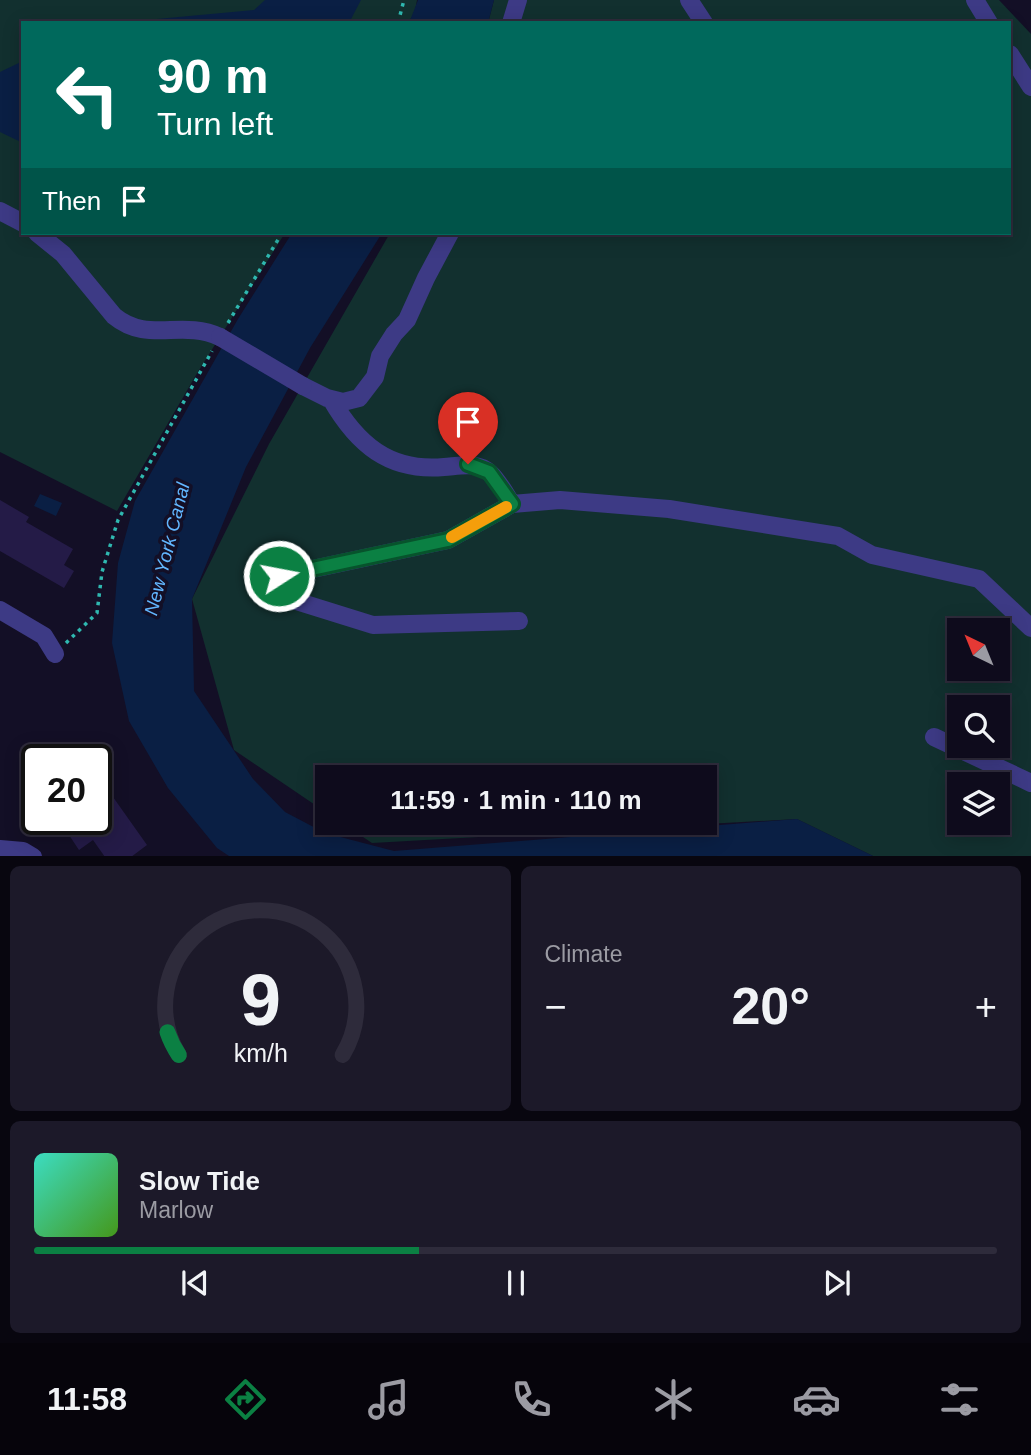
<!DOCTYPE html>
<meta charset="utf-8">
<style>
body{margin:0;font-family:Arial,sans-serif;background:#1c1929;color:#f1f3f6;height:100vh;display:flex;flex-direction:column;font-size:26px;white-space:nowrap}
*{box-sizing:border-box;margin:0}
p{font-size:23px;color:#9b9ba3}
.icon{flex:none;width:38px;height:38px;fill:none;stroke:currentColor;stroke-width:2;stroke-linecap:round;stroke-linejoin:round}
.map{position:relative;height:856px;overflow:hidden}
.panel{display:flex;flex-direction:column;gap:10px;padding:10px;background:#08060f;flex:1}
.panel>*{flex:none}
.top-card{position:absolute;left:21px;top:21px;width:990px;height:214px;border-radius:0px;box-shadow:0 4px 18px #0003,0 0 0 2px #2e2b3b;background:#00695c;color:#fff;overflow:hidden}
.needle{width:46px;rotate:317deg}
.buttons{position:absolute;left:947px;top:618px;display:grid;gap:14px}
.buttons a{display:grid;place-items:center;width:63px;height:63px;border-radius:0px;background:#0e0b1c;box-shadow:0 4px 18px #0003,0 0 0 2px #2e2b3b;font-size:35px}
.speed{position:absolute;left:21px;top:744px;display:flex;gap:14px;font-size:35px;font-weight:700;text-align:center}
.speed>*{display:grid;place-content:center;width:91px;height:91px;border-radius:50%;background:#0e0b1c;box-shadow:0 4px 18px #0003,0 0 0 2px #2e2b3b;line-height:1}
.speed .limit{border:4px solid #111;border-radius:10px;background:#fff;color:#111}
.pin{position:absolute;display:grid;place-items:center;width:60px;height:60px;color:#fff;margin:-72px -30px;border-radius:50% 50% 50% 0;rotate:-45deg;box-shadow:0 0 7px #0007}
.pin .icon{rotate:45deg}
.me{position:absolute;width:77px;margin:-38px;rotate:79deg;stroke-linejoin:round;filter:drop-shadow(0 0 5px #0008)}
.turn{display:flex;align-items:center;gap:24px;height:147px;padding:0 21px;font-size:32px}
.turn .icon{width:91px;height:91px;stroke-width:2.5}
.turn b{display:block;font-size:49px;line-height:60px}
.then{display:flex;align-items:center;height:66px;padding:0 21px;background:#0003;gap:14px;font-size:26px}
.big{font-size:52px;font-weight:600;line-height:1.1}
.panel .card{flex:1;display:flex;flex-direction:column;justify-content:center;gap:10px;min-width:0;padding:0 24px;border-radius:10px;background:#1c1929}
.panel .dial{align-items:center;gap:0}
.dial svg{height:182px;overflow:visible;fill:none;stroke:#2e2b3b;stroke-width:7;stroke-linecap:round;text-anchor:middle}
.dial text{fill:#f1f3f6;stroke:none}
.song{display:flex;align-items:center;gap:21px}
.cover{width:84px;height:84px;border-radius:10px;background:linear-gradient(135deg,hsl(170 70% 55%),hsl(100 70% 35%))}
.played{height:7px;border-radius:4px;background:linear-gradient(90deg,#0b8043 40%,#2e2b3b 40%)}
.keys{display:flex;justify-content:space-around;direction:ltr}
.heat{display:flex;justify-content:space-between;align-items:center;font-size:38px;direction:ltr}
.panel .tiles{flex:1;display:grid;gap:10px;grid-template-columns:1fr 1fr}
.card:last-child{grid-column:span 2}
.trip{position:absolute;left:315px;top:765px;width:402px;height:70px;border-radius:0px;background:#0e0b1c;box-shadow:0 4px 18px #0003,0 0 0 2px #2e2b3b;font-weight:600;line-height:70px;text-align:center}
.tabs{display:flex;height:112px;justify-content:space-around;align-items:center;background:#06040b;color:#9b9ba3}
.tabs .icon{width:49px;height:49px}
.tabs .current{color:#0b8043}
.tabs b{font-size:32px;color:#f1f3f6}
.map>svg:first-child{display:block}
</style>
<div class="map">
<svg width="1031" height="857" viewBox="0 0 1031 857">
<rect width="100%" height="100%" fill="#130f26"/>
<path fill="#12302f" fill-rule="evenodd" d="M0,0h417l-2,12 -7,11h-385v210h262l-89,142 -79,136 -117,-59z
M494,0h505l32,34v822h-158l-76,-37 -425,24 -30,-20 363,-1v-45h-378v36l-93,-63 -42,-151 77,-155 121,-211h620v-210h-522zM959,630h39v38h-39zM959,707h39v39h-39zM959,784h39v38h-39z"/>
<path fill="#0a1f44" d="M265,0h96l-12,23h-206l14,-4 97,-9z
M418,0h76l-6,23h-79z
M23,61v82l-23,-11v-60z
M292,233h90l-72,115 -64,119 -54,132 2,92 59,88 32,33 40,21 69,18 403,-32 76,37h-644l-12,-8 -49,-60 -39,-67 -17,-78 6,-80 17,-62 103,-182z
M40,494l22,9 -6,13 -22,-10z"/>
<path fill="#241b47" d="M0,500l29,17 -3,5 47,27 -9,16 10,6 -10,17 -64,-37z
M96,773l51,72 -16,12h-26l-12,-17 -14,10 -14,-21 14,-10h17z"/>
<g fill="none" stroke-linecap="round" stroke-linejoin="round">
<path stroke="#2fb8b0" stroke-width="3.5" stroke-dasharray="3.5 5" stroke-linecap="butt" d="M398,23l6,-23
M228,323l54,-90
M66,643l31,-30 5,-41 16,-52 94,-169"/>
<path stroke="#3d3a85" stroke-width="18" d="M689,0l15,23
M975,0l14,23
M511,23l7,-23
M1010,54l21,33
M0,211l23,12
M37,233l26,21 51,62c34,28 67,3 106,21
M303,386l24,12 16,4 16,-4 16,-21 5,-21 14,-22 13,-14 19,-42 24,-45
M331,399c26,45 58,73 113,68 15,-1 33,-6 46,6 9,8 16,22 22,31l-64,36 -168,36 -7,7c3,12 11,17 23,18l77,24 146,-4
M512,504l48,-4 109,9 169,27 34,19 107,24 52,49
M0,610l44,26 11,18
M934,737l97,46
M0,849l23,2 10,6"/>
<path stroke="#3d3a85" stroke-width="18" d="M220,337l83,49"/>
</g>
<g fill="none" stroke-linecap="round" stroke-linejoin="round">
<g stroke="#07532c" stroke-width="18">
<path id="route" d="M279,576l169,-36 64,-36 -23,-32 -21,-8"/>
</g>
<use href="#route" stroke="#0b8043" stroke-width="12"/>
<path stroke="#f59e0b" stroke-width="12" d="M452,537l54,-30"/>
</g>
<g text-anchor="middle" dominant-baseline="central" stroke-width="7" stroke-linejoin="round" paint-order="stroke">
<g font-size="19" font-style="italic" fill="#62b6ff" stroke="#130f26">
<text transform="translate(167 549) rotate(-76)">New York Canal</text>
</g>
</g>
</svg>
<div class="buttons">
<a><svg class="needle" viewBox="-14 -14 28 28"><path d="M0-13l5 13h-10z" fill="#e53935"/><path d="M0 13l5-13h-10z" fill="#9b9ba3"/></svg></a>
<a><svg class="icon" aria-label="search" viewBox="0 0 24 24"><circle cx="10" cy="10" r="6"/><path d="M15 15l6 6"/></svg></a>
<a><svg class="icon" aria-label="layers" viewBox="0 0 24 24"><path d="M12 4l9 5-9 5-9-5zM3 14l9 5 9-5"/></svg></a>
</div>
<div class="speed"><div class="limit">20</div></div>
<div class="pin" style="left:468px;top:464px;background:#d93025"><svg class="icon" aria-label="arrive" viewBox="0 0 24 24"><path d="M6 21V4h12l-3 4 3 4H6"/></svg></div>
<svg class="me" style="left:279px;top:576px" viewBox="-20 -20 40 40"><circle r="17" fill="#0b8043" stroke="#fff" stroke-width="3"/><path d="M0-11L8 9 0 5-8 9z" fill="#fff"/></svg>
<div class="trip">11:59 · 1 min · 110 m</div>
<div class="top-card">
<div class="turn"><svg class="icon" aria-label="left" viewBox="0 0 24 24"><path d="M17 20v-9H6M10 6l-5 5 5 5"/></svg><div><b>90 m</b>Turn left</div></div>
<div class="then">Then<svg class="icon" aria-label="arrive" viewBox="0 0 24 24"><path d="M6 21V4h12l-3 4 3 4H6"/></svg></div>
</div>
</div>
<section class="panel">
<div class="tiles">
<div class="card dial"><svg viewBox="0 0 100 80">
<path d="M14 69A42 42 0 1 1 86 69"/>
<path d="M14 69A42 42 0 0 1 9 59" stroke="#0b8043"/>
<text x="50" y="56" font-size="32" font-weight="700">9</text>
<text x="50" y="72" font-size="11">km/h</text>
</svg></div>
<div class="card"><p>Climate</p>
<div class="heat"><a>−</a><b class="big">20°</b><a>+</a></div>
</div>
<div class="card">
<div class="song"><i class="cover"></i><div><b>Slow Tide</b><p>Marlow</p></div></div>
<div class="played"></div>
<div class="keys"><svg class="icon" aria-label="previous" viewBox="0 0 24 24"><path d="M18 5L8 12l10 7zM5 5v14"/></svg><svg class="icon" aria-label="pause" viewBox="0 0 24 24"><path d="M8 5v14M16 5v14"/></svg><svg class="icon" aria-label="next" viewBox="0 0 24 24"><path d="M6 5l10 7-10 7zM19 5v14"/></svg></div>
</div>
</div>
</section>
<nav class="tabs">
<b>11:58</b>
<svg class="icon current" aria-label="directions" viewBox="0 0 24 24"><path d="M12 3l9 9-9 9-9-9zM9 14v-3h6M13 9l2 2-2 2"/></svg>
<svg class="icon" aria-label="music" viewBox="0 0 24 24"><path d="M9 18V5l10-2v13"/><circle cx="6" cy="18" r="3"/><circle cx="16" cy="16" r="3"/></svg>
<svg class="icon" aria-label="phone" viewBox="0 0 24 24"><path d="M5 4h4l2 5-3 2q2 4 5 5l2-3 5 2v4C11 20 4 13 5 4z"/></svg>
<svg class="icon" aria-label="climate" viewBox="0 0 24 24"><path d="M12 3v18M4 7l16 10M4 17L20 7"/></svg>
<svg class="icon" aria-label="car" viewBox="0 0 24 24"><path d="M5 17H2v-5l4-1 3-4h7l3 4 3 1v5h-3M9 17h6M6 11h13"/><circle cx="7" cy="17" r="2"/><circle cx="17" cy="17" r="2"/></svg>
<svg class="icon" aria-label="filters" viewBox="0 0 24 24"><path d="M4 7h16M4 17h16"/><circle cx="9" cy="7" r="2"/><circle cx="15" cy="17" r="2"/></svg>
</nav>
